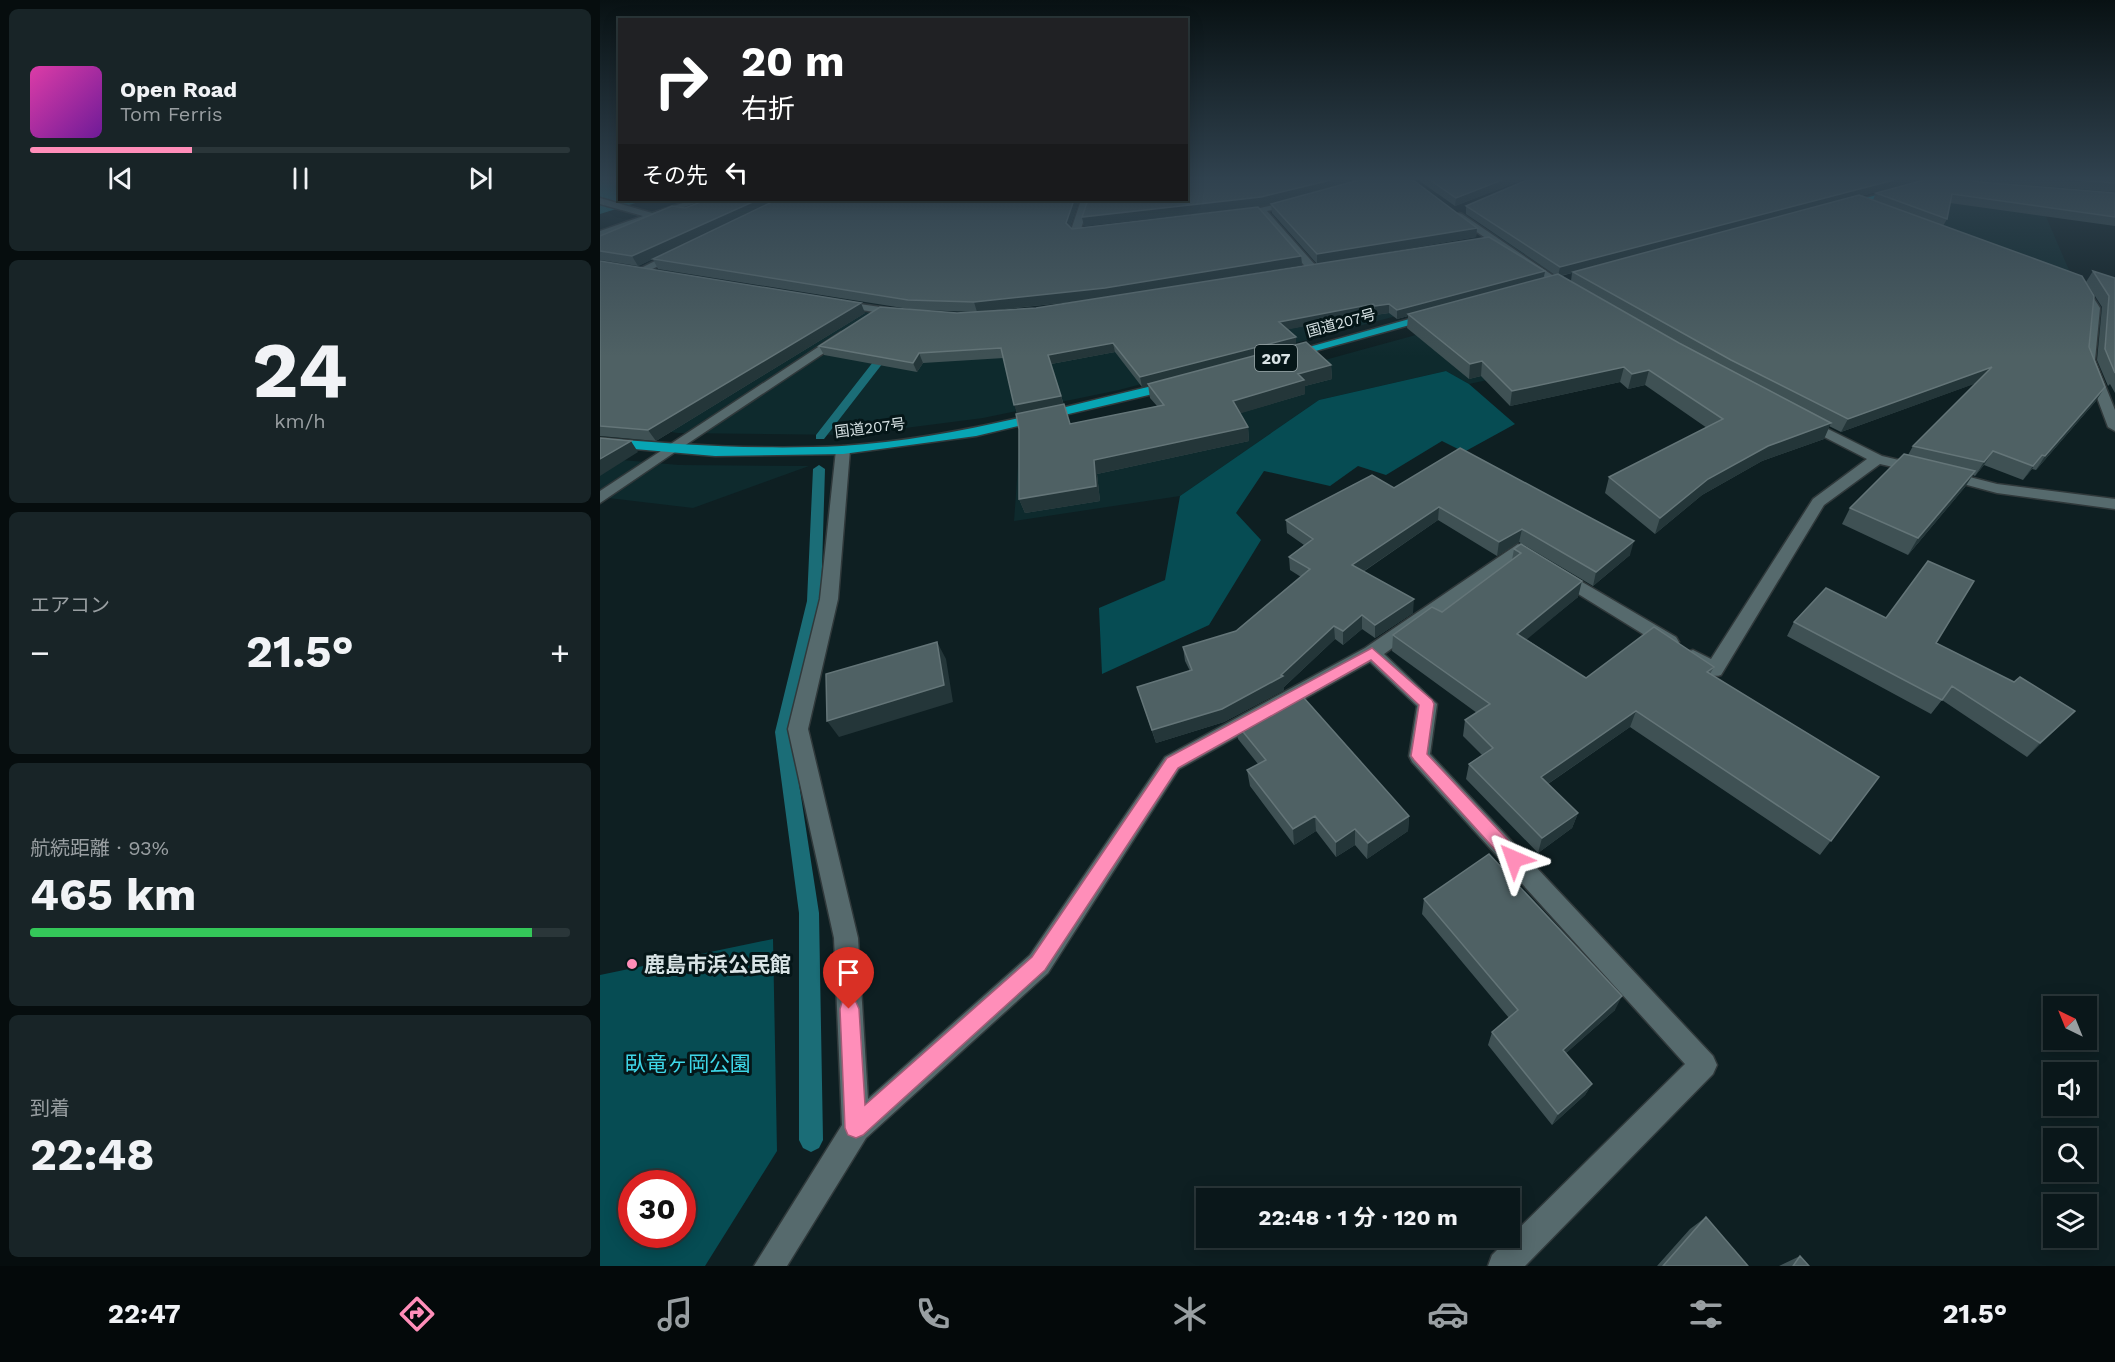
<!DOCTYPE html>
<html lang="ja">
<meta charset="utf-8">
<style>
body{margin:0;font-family:"Work Sans","Noto Sans JP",sans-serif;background:#182427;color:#f1f3f6;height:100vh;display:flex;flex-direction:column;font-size:22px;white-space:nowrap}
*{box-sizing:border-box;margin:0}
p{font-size:20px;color:#999fa2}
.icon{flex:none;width:33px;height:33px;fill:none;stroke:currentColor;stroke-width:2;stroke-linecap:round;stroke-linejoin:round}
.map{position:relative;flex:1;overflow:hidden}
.details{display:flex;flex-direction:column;gap:9px;padding:9px;background:#060d0e;width:600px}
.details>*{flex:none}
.banner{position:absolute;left:18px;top:18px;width:570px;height:183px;border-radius:0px;box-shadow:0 3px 15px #0003,0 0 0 2px #2a3639;background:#202124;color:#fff;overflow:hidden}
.needle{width:39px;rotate:317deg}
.fabs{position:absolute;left:1443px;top:996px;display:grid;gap:12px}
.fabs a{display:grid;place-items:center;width:54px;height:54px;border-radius:0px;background:#0a171a;box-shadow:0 3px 15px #0003,0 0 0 2px #2a3639;font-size:30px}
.speed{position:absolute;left:18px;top:1170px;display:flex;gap:12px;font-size:30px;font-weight:700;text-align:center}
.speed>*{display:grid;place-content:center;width:78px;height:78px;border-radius:50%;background:#0a171a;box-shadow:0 3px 15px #0003,0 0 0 2px #2a3639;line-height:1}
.speed .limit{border:9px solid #d22;background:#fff;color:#111}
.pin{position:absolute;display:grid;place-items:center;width:51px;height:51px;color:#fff;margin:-62px -26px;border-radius:50% 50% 50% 0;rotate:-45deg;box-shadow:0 0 6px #0007}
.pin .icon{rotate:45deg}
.me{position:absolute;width:66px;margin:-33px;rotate:317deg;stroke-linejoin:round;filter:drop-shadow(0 0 4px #0008)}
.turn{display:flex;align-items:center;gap:21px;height:126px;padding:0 24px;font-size:27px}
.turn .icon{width:78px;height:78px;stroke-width:2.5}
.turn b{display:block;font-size:42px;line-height:51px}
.then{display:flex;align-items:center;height:57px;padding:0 24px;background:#0003;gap:12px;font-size:22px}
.big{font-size:45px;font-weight:700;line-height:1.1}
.details .widget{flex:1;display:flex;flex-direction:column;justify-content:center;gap:9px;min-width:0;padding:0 21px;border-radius:9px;background:#182427}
.details .dial{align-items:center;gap:0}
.dial b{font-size:78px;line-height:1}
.song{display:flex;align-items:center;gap:18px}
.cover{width:72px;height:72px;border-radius:9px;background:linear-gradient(135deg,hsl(320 70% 55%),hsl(280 70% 35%))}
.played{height:6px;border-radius:3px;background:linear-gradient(90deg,#ff8eb9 30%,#2a3639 30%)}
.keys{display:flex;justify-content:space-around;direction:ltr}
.heat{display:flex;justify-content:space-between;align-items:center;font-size:33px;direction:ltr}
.charge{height:9px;border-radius:4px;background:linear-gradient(90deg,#34c759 93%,#2a3639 0)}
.trip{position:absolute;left:596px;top:1188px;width:324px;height:60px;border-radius:0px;background:#0a171a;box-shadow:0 3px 15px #0003,0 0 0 2px #2a3639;font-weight:700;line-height:60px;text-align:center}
.menu{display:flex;height:96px;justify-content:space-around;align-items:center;background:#04090a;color:#999fa2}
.menu .icon{width:42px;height:42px}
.menu .active{color:#ff8eb9}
.menu b{font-size:27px;color:#f1f3f6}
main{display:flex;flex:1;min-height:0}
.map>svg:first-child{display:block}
</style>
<main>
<section class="details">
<div class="widget">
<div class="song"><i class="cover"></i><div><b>Open Road</b><p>Tom Ferris</p></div></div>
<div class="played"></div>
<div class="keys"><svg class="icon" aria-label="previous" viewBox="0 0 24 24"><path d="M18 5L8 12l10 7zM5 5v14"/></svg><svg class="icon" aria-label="pause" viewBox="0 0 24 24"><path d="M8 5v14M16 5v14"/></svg><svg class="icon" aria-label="next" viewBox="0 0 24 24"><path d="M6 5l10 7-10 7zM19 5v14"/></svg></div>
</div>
<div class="widget dial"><b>24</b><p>km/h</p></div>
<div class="widget"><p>エアコン</p>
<div class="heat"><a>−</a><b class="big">21.5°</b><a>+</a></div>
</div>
<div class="widget"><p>航続距離 · 93%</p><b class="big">465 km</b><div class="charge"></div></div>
<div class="widget"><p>到着</p><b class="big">22:48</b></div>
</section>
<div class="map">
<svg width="1515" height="1266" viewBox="0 0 1515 1266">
<rect width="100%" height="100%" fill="#0e1f22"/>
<path fill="#0e2a2d" d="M1305,180l-786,210 -136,28 -132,17 -173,-2 -78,-11v-153l316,51 55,1 529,-79 -11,-9 108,-23z
M1380,180l135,8 -13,3 -115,-6 57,27 28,65 -402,64 -201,43 -23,-13 -127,29 -139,96 -166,25 6,-84 108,-23z
M0,458l79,7 130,1 -116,42 -93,-11z"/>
<path fill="#064c53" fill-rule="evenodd" d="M846,371l23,13 46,40 -51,28 -22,-11 -56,34 -28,-9 -28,20 -66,-15 -28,42 25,27 -52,85 -107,49 -3,-66 66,-28 15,-84 139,-96z
M173,939l4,212 -72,115h-105v-291zM32,1184h50v50h-50z"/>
<path fill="#1b6d77" d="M0,180h19l1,20h25l-45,14z"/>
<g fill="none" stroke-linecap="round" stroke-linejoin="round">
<path fill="#1b6d77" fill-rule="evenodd" d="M284,348l9,2 -69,89h-8v-4z
M219,465l6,4 -4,132 -30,131 28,181 4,227 -4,8 -8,4 -8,-4 -4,-8v-227l-24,-181 32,-131 6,-132z"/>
<g stroke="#30393b" stroke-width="3">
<path id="lane" d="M70,445l5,1v6l-75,51v-12z"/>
</g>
<g stroke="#30393b" stroke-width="3">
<path id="street" d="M0,198l52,15 40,-13h12l-104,37v-6l43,-15 -43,-12z
M481,200h9l-9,29 17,-1v4l-23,4 -5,-3z
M694,200l3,1v4l-30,6 50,56v4h-8l-50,-58 -20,4 -5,-3z
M859,213l3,1 111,75 -9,2 -108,-73 -2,-2z
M77,250l5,3 -1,2 -39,19 -9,-2z
M1480,282l4,1 16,25 -5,52 20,50v21l-7,-4 -25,-67 5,-52 -13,-23z
M239,301l62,9 6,3 -6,3 -66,-10 -2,-2z
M241,332l6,4 -2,3 -170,113h-10l-2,-3z
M1204,417l78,39 42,10 2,3 -7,4 -39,-9 -56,41 -103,170c-12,4 -31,-7 -37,-18l2,-5 7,-2 18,9 102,-160 54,-40 -68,-35v-6z
M243,446l7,4 -12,149 -30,130 50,209 10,161 162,-144 135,-198 200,-109 153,-104 24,15 -2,4h-12l-10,-6 -134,97 53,50 -7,50 283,302 4,9 -4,9 -188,192h-37l4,-11 193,-191 -273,-302 -3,-6 8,-50 -47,-44 -191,107 -131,204 -182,165 -79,128h-33l88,-141 -8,-187 -46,-209 32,-130 16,-149z
M1346,471l51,13 118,15v10l-118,-16 -56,-15 -2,-3 2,-3z
M960,569l116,68 3,5 -3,5h-12l-110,-68 -2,-4z"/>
</g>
<g stroke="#30393b" stroke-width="3">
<path id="highway" d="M1330,180h13l-97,28 -5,-3z
M831,313l6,3 -2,2 -145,40 -6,-4z
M573,381l6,4 -1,3 -202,48 -133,18 -128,2 -115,-10v-8c81,7 161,12 242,8 110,-7 224,-40 331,-65z"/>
</g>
<use href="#lane" fill="#566a6d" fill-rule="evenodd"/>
<use href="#street" fill="#566a6d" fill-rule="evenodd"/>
<use href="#highway" fill="#08a5b4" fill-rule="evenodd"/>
</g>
<path fill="#3f5154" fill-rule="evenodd" d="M586,180h227l64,48 -1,9 -159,27 -45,-51 -1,-9 37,-10 -46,12 -178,20 -2,-9 6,-17h98z
M818,180h104l-67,26z
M1322,180l-61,16 12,4 3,-7 48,-13h191v12l-137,-11 137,12v33l-165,-23 -3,16 -4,7 146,121 7,54 -60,69 -4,-1 -9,11 -39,-15 -9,11 -2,-1 -8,12 -57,68 -66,-31 8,-16 58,-53 5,-9 63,-63 -135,49 -12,-6 -5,13 -62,22 -60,34 -47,39 -50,-41 4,-16 98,-49 -62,-43 -17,4 -8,-7 -110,24 -29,-30 -12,3 -62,-51 1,-12 -11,3 -8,-6 -14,2 -2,-2 -85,16 8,16 35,20 1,14 -27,7v8l-65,19 8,14 1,14 -152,33 3,27 -75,12 -6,-14v-70l-2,-15 -13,-56 -81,5 -6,9 -93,-17 -5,-9 90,-37 -251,-40 -5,-10 35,-17 -50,24 -38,-6v1l265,52 -209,128 -56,-5v-200l85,-28 21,-8h373l-9,27 2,2 229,27 1,9 -138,23 381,-17 -1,7 11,-3 -89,-61v-8zM972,273l-1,8 -10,-5zM498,299l-62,9 -57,4zM319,310l57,2 -19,1zM515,352l27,35 6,-2 2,13 7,8 -87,18 -19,-60z
M1493,271l22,7v115l-5,-9 -2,2 -11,-26 5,-53 -16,-25z
M794,488l236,67 -37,31 -74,-44 -22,14 -59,-36 -75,52 50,41 -38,25 -13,-9 -19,16 -8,-6 -51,48v3l-60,32 -68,21 -19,-56 53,-16 -5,-10 -2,-14 53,-16 65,-54 -11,-7 -1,-13 15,-12 -17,-12 -1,-13z
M921,544l57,53 -52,42 60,39 128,-11 -4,7 169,103 -59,78 -190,-128 -82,57 30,29 -6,15 -34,25 -72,-74 3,-15 13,-9 -19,-19 2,-16 12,-7 -85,-62 1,-16 49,-23 70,-52 2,-11z
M1194,622l142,21 125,81 -34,33 -85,-57 -11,14 -144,-78z
M635,722l174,94 -1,15 -41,28 -12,-14 -19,12 -20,-26 -22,14 -44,-59 -3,-16 11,-6 -20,-25z
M824,899l191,111 -49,43 26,31 -7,11 -33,30 -64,-80 4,-13 17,-14 -87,-104z
M1106,1217l42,49h-91l33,-37z
M1200,1256l9,10h-30z"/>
<path fill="#243639" d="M731,180h34l-103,26 -178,20 -2,-9z
M902,180h20l-67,26 1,-8z
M1294,180h28l-348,92h-1l-1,1 -14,3 2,-9z
M157,200h23l-142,66 -6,-10z
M474,200h5l-11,32 -2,-9z
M877,228l-1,9 -159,27v-10z
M701,256l1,9 -195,33 -130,14 -3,-10z
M945,271l-2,9 -135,34v2l-11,3v-9z
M261,303l4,10 -209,128 -8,-11z
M773,304v9l-93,18 -1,-9z
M789,304v9l-14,2v-9z
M696,337v9l-154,41 -2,-10z
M513,343l2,9 -64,12 -3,-9z
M319,353l4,10 -6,9 -4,-9z
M882,361l-1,15 -12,3 1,-15z
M731,365l1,14 -27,7v8l-70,21 -2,-14 65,-27z
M1024,367l-4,15 -110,24 2,-15z
M1392,367l-7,13 -144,52 7,-13z
M1049,370l-4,15 -17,4 4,-15z
M1505,387l-9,14 -60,69 9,-14z
M461,396l3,10 -46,9 -4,-10z
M1231,423l-7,16 -62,22 -60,34 -47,39 5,-16 48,-39 60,-33z
M648,427l1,14 -152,33 3,27 -75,12 -6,-14 75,-39z
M31,441l7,11 -38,24v-17z
M1393,451l-9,14 -9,11 9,-14z
M1442,455l-10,14 -9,11 10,-14z
M1375,471l-10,16 -57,68 10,-17z
M839,507l-1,13 -86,59v-14z
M922,529l-3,13 -22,14 2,-14z
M1034,541l-4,14 -37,31 3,-14z
M982,581l-4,16 -64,53 3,-16z
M814,599l-1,14 -38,25v-13z
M762,615v14l-19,16v-14z
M734,626l1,13 -51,48v3l-60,32 -68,21 -4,-13 129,-55z
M337,642l9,17 7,43 -114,35 -12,-16z
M1036,711l-6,16 -94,65 5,-15z
M1475,711l-14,13 -34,33 13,-14z
M978,813l-6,15 -34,25 4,-15z
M715,816l1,15 -22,14 -1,-16z
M809,816l-1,15 -41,28 1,-16z
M755,829v16l-19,12v-15z
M1022,996l-7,14 -59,52 7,-12z
M992,1084l-7,11 -33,30 6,-11z"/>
<path fill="#4f6164" stroke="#647578" stroke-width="1.5" d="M586,180h145l-70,17 -179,20 6,-17h98z
M759,180h54l64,48 -160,26 -46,-50z
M830,180h72l-46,18z
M927,180h367l-334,87 -94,-61z
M1324,180h48l7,2 136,11v24l-163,-23 -5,25 -71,-26z
M1475,180h40v3z
M1259,195l223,81 12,20 -5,51 16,40 -60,69 -3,-1 -9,11 -40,-15 -9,11 -71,-16 79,-79 -144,52 -117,-59 -158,-88z
M106,200h51l-125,56 -32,-5v-15l72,-30 13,2z
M176,200h298l-8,23 6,6 186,-22 43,49 -196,32 -131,14 -66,-2 -255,-41z
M889,237l56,34 -148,39 -8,-6 -14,2 -2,-2 -94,18 17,15 -156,40 -27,-34 -65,12 13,41 -47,9 -13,-57 -82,5 -6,10 -94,-17 61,-39 77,6 79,-5z
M0,261l261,42 -213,127 -48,-4z
M1493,271l22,7v95l-10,-24 4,-53z
M958,274l121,69 152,80 -63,23 -60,33 -48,39 -51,-41 114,-58 -74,-49 -17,4 -8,-7 -112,24 -30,-30 -12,3 -62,-50z
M706,342l25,23 -33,9 6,6 -71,21 15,26 -154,33 2,26 -77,13v-70l-3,-15 48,-10 6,20 94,-19 -16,-21z
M0,438l31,3 -31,18z
M860,448l174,93 -38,31 -74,-43 -23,13 -60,-35 -87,58 62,34 -39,26 -13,-10 -19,16 -9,-5 -53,49 2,1 -61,33 -70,21 -15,-43 55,-17 -9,-23 53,-16 74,-62 -21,-12 24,-18 -27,-19 86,-45 22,13z
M1304,454l71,17 -57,67 -68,-30z
M921,544l61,37 -65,53 69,44 68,-51 60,40 -7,5 172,105 -48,64 -195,-130 -95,66 37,36 -36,25 -73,-74 24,-16 -28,-28 25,-16 -97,-69 39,-28 10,5 79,-59 -7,-4z
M1328,561l46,20 -38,62 78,39 6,-5 55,34 -35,32 -88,-57 -10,14 -148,-78 32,-34 60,30z
M337,642l7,43 -117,36 -1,-47z
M696,689l113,127 -41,27 -13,-14 -19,13 -21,-26 -22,13 -46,-59 19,-10 -31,-38z
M889,854l133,142 -59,54 29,34 -34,30 -66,-82 26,-22 -94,-111z
M1106,1217l42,49h-85z
M1200,1256l9,10h-16z"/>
<linearGradient id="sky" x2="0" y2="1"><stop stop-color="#081113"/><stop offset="0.5" stop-color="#30424f"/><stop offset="1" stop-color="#30424f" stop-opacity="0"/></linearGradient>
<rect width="1515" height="357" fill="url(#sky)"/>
<path fill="#ff8eb9" stroke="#a65c78" stroke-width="1.5" d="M772,648l60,52 2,4 -7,50 93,99 3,6 -3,5 -6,2 -6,-2 -94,-104 -3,-4 8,-51 -48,-45 -193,108 -133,202 -182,165 -7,3 -8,-3 -3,-7 -5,-119 2,-7 7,-3 7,3 3,7 6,96 167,-148 135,-199z"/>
<circle fill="#ff8eb9" stroke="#051618" stroke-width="2" cx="32" cy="964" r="6"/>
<g text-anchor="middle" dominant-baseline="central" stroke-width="6" stroke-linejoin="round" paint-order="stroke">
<g font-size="15" fill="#d8e3e5" stroke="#051618">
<text transform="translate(741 323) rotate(-15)">国道207号</text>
<text transform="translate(270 428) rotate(-7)">国道207号</text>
</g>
<rect fill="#051618" stroke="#99a6a8" stroke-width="1.5" x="655" y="345" width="42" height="26" rx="4.5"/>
<g font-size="16" font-weight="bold" fill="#d8e3e5">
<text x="676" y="358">207</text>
</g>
<g font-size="21" font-weight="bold" fill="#d8e3e5" stroke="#051618" text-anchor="start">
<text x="44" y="964">鹿島市浜公民館</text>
</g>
<g font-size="21" fill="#3ed7e8" stroke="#051618">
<text x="88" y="1063">臥竜ヶ岡公園</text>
</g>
</g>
</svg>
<div class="fabs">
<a><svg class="needle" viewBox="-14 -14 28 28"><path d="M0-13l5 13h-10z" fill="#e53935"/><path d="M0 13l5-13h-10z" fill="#999fa2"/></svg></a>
<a><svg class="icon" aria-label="sound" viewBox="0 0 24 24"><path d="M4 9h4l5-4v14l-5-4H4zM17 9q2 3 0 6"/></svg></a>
<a><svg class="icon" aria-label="search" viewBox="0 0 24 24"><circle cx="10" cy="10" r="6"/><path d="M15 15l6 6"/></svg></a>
<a><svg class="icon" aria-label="layers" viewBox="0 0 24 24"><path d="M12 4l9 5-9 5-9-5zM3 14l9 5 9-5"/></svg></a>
</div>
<div class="speed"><div class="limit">30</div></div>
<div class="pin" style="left:249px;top:1009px;background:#d93025"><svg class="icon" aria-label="arrive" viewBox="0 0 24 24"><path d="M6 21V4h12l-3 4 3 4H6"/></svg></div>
<svg class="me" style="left:914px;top:859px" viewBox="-20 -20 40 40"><path d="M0-17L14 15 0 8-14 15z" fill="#ff8eb9" stroke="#fff" stroke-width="4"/></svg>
<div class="trip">22:48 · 1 分 · 120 m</div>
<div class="banner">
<div class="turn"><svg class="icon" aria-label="right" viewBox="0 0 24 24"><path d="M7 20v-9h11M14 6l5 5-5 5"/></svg><div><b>20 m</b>右折</div></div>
<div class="then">その先<svg class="icon" aria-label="left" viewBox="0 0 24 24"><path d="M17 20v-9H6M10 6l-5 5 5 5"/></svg></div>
</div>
</div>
</main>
<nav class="menu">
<b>22:47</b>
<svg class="icon active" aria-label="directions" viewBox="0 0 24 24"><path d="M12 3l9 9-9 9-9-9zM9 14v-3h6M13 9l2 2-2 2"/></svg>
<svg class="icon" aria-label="music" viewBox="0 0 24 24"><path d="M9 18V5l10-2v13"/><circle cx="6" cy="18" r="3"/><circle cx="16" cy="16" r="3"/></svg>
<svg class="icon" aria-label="phone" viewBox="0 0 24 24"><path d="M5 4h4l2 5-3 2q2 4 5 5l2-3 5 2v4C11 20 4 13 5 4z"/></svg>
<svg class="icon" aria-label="climate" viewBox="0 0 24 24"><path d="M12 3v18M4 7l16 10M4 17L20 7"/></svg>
<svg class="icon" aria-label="car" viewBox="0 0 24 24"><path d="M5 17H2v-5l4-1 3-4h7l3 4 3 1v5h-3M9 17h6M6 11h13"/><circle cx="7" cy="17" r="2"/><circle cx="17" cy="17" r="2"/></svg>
<svg class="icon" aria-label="filters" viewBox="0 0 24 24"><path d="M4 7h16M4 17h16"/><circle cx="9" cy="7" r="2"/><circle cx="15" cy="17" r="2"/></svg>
<b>21.5°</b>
</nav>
